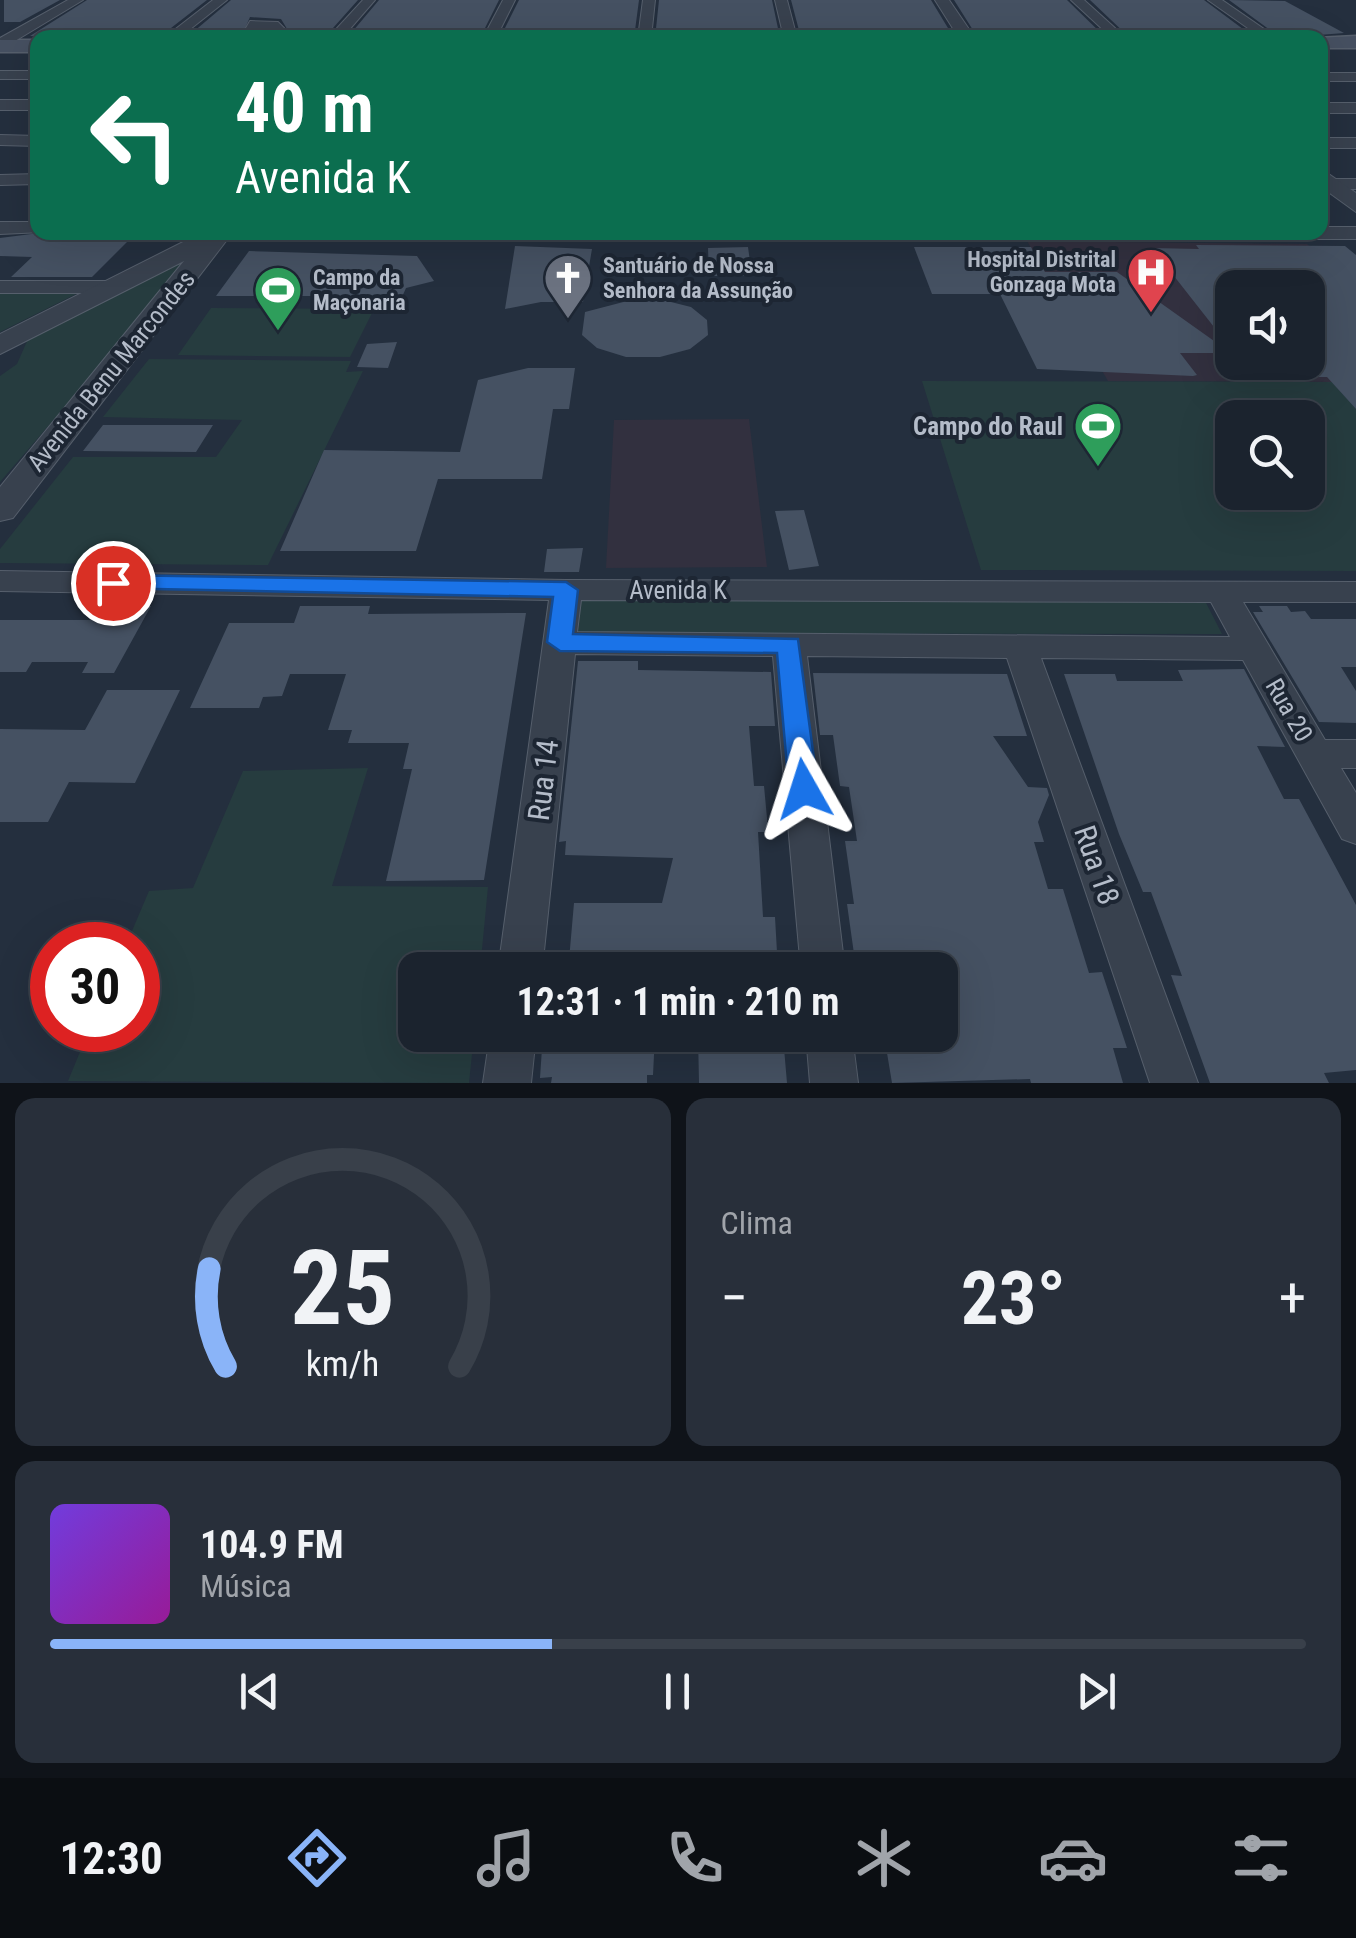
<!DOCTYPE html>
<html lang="pt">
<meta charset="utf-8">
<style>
body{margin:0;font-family:"Roboto Condensed",sans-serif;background:#282f3a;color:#f1f3f6;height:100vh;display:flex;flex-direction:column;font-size:38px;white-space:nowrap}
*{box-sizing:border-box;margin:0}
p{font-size:32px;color:#a0a4aa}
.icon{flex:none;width:55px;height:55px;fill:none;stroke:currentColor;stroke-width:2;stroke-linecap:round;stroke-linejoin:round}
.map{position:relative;height:1083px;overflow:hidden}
.side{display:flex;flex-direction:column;gap:15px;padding:15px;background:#0f1319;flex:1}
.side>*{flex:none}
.banner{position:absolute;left:30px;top:30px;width:1298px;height:210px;border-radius:20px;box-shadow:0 10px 40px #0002,0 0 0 2px #39404a;background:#0b6e4f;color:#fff;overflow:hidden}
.controls{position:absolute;left:1215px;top:270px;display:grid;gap:20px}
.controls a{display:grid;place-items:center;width:110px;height:110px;border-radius:20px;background:#1b232e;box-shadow:0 10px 40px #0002,0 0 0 2px #39404a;font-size:50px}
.speed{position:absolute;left:30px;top:922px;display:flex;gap:20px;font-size:50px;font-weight:700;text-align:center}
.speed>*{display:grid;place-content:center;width:130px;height:130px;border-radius:50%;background:#1b232e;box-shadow:0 10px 40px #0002,0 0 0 2px #39404a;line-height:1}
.speed .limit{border:15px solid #d22;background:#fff;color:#111}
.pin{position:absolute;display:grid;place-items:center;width:85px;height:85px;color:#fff;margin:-42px;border:5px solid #fff;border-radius:50%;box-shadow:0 2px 10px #0007}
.me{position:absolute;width:110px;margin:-55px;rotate:354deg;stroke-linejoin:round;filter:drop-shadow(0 0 8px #0008)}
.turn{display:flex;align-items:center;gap:35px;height:210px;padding:0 40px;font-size:45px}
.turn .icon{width:130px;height:130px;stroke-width:2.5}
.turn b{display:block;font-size:70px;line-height:85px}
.big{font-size:75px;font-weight:700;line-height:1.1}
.side .widget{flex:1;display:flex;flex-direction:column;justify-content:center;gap:15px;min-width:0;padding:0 35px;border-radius:20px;background:#282f3a}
.side .dial{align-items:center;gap:0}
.dial svg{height:260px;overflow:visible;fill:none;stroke:#39404a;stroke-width:7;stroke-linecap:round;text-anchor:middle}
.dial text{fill:#f1f3f6;stroke:none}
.song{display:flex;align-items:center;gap:30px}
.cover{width:120px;height:120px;border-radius:15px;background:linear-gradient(135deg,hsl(260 70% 55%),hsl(300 70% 35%))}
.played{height:10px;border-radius:5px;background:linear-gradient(90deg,#8ab4f8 40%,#39404a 40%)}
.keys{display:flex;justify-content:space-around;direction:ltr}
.heat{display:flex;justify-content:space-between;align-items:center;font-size:55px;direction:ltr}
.side .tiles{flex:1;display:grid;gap:15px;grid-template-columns:1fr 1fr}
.widget:last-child{grid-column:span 2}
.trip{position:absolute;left:398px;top:952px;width:560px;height:100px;border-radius:20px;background:#1b232e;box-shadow:0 10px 40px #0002,0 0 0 2px #39404a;font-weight:700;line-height:100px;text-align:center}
.tab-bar{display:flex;height:160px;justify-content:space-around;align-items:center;background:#0b0e12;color:#a0a4aa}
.tab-bar .icon{width:70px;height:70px}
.tab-bar .on{color:#8ab4f8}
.tab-bar b{font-size:45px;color:#f1f3f6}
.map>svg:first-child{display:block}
</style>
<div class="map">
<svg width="1356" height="1083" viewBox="0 0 1356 1083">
<rect width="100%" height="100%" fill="#242f3e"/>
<path fill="#32303f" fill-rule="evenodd" d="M1027,241l280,3 49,47 -24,91 -224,-1zM1232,288h76v74h-76z
M749,419l18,148 -161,1 8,-148z"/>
<path fill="#263c3f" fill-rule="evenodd" d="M179,262l10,1 -189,219v-106l17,-12 11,-25z
M0,291l80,1 -80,40z
M211,308l163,1 -24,48 -172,-2z
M149,359l202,2 -5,11 17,-1 -95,194 -268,-2v-14l73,-92h143l26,-37 -139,-3z
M922,381l410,1 24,27v162l-375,-1zM1232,418h76v74h-76z
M1203,597l19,37 -647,-1 2,-35z
M368,768l-36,118 156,1 -8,83h-65v65h59l-5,48 -401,-2 21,-51h49v-85h-12l23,-54 44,-3 50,-117z"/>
<path fill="#455162" d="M4,0h56l-40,22h-16z
M87,0h120l-36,28h-69l-15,10 -57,-2z
M231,0h127l-33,37h-33l-11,-18 -31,-2 -6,14 25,2 2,5h-85z
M379,0h120l-19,38h-133z
M519,0h120l-5,38h-134z
M659,0h113l8,38h-125z
M791,0h140l23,38h-153z
M954,0h113l39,38h-128z
M1090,0h114l51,38h-125z
M1229,0l56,1 59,32 -63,5z
M47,232h76l-3,4h13l-41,41h-81l21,-20 -32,-1v-18z
M1196,245l149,1 11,9v154l-29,-32h-19v-89h-76v62l-80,-102 47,1z
M515,246l77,3 -9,53h-42l-36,7z
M748,247l4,29h-43l-1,-28z
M914,247h117l14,25h72l114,81h-51l17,22 -4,1 -156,-7 -37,-75h-68z
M249,251l168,5 17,25 -28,7 -8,18 -27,1 4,-9 -17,-2h-142z
M631,300h32l28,7 16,13 1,15 -18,14 -30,8h-34l-29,-9 -15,-13 3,-23z
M397,342l-9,26 -31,-1 10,-23z
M528,368h47l-6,41h-16l-11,70h-104l-22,72h-136l44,-101 136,2 18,-72z
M103,425h110l-17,27 -113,-1z
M804,510l15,56 -30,4 -14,-59z
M583,548l-4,24h-35l3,-23z
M121,605l30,1 -37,67h-32l6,-11h-56l-6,10h-26v-52h113z
M300,606h70l-2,8 158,-1 -42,267 -98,1 26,-112h-9l6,-26h-61l4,-13h-24l18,-56h-56l-8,22 -19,1 -4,11h-69l39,-85h65z
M1259,606h28l4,6 14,-1 6,8h45v48h-15l15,24v32l-37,-1 -66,-110h10z
M578,661h60v9l133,2 4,54h-26l5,60h10l3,32 1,14h-10l5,85h12l3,53h-167l-1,-9 -41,-1 5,-57h88l11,-45 -108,-3 1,-14 -7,1z
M1244,669l41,78 -28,-1 27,53h15l57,106v165l-32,3 5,10h-119l-39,-108 11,1 -31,-84h-8l-24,-58 -55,-160h51l2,7h66l-5,-11z
M813,673l194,1 20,62h-34l35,51 19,1 2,7 -11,27 6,20h-10l14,47h15l26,84 13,-1 25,76h-14l10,35h-92l-1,-4 -138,4 -8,-48h56v-74h-85l-8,-57h7l-9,-63h12l-8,-54 -9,-1 -7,-51h-13z
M107,690h73l-45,93 -66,-1 -21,40h-48v-93l85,1z
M552,1035h103l-2,40h-6v8h-96l1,-6 -12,1 2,-30 9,-1z
M698,1035h72l1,14 13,-1 3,35h-88z"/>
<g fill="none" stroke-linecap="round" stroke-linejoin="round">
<g stroke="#565f6c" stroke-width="2">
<path id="minor" d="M68,0h15l-73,44 -10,-1v-5z
M213,0h14l-48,38h-15z
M363,0h12l-33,38h-14z
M503,0h12l-19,38h-13z
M643,0h12l-4,38h-13z
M775,0h12l10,38h-13z
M1071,0h13l42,38h-14z
M1208,0h14l55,38h-15z
M250,21l28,1 12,12 -14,4 -5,-9 -25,-1z
M0,71h38v8h-38z
M1320,73h36v8h-36z
M0,100h38v10h-38z
M1320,103h36v10h-36z
M0,135l38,1v10l-38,-1z
M1320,138h36v10h-36z
M38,174v10l-38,1v-10z
M1320,179h36v10h-36z
M0,222h38v10h5l-43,2z
M1320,227h36v12l-782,-1 -9,-6h755z
M0,281h111l11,6 -11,6h-111z
M0,571l566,9 790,2v20h-113l82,138h31v28h-15l15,25v51l-14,-5 -99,-179 -202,-2 157,425h-48l-143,-425 -200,-2 38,314h-44l-28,-314 -198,-2 -33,316h-44l51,-370 -549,-9zM581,600l630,2 19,35 -653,-5z
M490,1035h46l-5,48h-48z
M806,1035h46l6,48h-48z"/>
</g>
<g stroke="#565f6c" stroke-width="2">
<path id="tertiary" d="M935,0h14l26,38h-16z
M1320,168l36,25v19l-36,-26z
M233,232l-220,286 -13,3v-34l184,-226 -184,93v-20l201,-101z"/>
</g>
<g stroke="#565f6c" stroke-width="3">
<path id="secondary" d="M1356,36v12h-36v-10h-4z
M0,40h38v12h-38z"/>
</g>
<use href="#minor" fill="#38414e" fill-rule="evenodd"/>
<use href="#tertiary" fill="#38414e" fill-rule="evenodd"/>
<use href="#secondary" fill="#465061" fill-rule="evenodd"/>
</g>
<path fill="#1a73e8" stroke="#114b97" stroke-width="2.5" d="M113,575l453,7 12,8 -5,44 225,5 20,150 -4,8h-21l-4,-8 -12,-136 -217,-2 -13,-9 6,-45 -448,-9 -4,-5z"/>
<defs>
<g id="hospital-pin" transform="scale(2.5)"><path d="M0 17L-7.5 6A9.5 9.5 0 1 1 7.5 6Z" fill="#e0444e" stroke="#1d2633"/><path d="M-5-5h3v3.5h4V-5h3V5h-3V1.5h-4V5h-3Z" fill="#fff"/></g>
<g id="church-pin" transform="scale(2.5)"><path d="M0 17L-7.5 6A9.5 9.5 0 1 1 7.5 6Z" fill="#6b7280" stroke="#1d2633"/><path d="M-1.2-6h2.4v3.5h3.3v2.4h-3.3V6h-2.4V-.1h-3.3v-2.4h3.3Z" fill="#fff"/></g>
<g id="stadium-pin" transform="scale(2.5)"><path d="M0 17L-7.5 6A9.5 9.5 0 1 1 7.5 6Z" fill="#2e9e5b" stroke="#1d2633"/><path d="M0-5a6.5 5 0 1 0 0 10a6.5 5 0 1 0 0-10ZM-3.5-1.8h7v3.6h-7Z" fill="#fff"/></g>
</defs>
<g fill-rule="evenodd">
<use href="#hospital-pin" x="1151" y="272"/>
<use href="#church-pin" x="568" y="278"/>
<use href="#stadium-pin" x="278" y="290"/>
<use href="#stadium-pin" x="1098" y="426"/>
</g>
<g text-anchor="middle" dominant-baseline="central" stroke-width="8" stroke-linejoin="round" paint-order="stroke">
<g font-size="22" font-weight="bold" fill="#b4bcc9" stroke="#1d2633" text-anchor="start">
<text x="1116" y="259" text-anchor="end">Hospital Distrital<tspan x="1116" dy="25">Gonzaga Mota</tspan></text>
<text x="603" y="265">Santuário de Nossa<tspan x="603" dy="25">Senhora da Assunção</tspan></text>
<text x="313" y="277">Campo da<tspan x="313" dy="25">Maçonaria</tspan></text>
</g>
<g font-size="25" fill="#b4bcc9" stroke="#1d2633">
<text transform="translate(111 371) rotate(-51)">Avenida Benu Marcondes</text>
<text x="678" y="590">Avenida K</text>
<text transform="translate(1289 710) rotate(60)">Rua 20</text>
</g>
<g font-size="25" font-weight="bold" fill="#b4bcc9" stroke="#1d2633" text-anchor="end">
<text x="1063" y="426">Campo do Raul</text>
</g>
<g font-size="30" fill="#b4bcc9" stroke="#1d2633">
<text transform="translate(543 780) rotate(-83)">Rua 14</text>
<text transform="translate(1097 865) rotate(71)">Rua 18</text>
</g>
</g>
</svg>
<div class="controls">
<a><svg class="icon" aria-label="sound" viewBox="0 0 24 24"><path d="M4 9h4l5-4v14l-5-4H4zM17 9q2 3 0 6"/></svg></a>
<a><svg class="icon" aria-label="search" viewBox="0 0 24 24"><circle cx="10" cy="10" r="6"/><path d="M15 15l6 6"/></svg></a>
</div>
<div class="speed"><div class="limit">30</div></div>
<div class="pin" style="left:113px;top:583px;background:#d93025"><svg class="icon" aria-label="arrive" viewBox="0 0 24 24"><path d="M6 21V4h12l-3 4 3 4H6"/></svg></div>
<svg class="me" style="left:804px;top:789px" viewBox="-20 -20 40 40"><path d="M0-17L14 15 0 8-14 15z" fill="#1a73e8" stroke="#fff" stroke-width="4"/></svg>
<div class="trip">12:31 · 1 min · 210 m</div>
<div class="banner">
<div class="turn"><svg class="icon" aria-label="left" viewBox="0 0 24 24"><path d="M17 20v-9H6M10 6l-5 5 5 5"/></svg><div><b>40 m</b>Avenida K</div></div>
</div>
</div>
<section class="side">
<div class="tiles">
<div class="widget dial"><svg viewBox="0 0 100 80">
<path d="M14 69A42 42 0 1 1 86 69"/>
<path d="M14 69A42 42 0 0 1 9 39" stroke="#8ab4f8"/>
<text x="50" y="56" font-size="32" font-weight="700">25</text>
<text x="50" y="72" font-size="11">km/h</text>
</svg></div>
<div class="widget"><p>Clima</p>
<div class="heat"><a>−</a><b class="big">23°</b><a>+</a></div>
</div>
<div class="widget">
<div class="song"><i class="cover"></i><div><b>104.9 FM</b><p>Música</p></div></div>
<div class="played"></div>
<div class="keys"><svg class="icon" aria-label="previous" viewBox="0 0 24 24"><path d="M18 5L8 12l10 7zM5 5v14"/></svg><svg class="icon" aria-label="pause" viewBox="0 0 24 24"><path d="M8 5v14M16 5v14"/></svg><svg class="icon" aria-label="next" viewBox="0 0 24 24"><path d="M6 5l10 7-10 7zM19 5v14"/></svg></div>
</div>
</div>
</section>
<nav class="tab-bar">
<b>12:30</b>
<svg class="icon on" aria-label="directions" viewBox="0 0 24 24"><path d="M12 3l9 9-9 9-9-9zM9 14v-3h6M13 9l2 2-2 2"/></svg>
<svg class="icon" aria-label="music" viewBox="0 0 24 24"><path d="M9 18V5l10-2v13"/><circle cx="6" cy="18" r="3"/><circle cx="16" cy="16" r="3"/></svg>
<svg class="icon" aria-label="phone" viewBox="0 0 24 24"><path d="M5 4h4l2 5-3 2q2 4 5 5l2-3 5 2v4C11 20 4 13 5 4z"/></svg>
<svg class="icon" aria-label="climate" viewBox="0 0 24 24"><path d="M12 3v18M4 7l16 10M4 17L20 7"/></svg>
<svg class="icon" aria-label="car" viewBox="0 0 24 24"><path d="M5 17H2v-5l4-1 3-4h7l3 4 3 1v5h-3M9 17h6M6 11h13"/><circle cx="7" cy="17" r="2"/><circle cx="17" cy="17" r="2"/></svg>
<svg class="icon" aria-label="filters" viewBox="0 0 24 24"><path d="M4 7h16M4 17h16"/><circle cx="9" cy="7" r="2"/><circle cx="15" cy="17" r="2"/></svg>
</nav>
